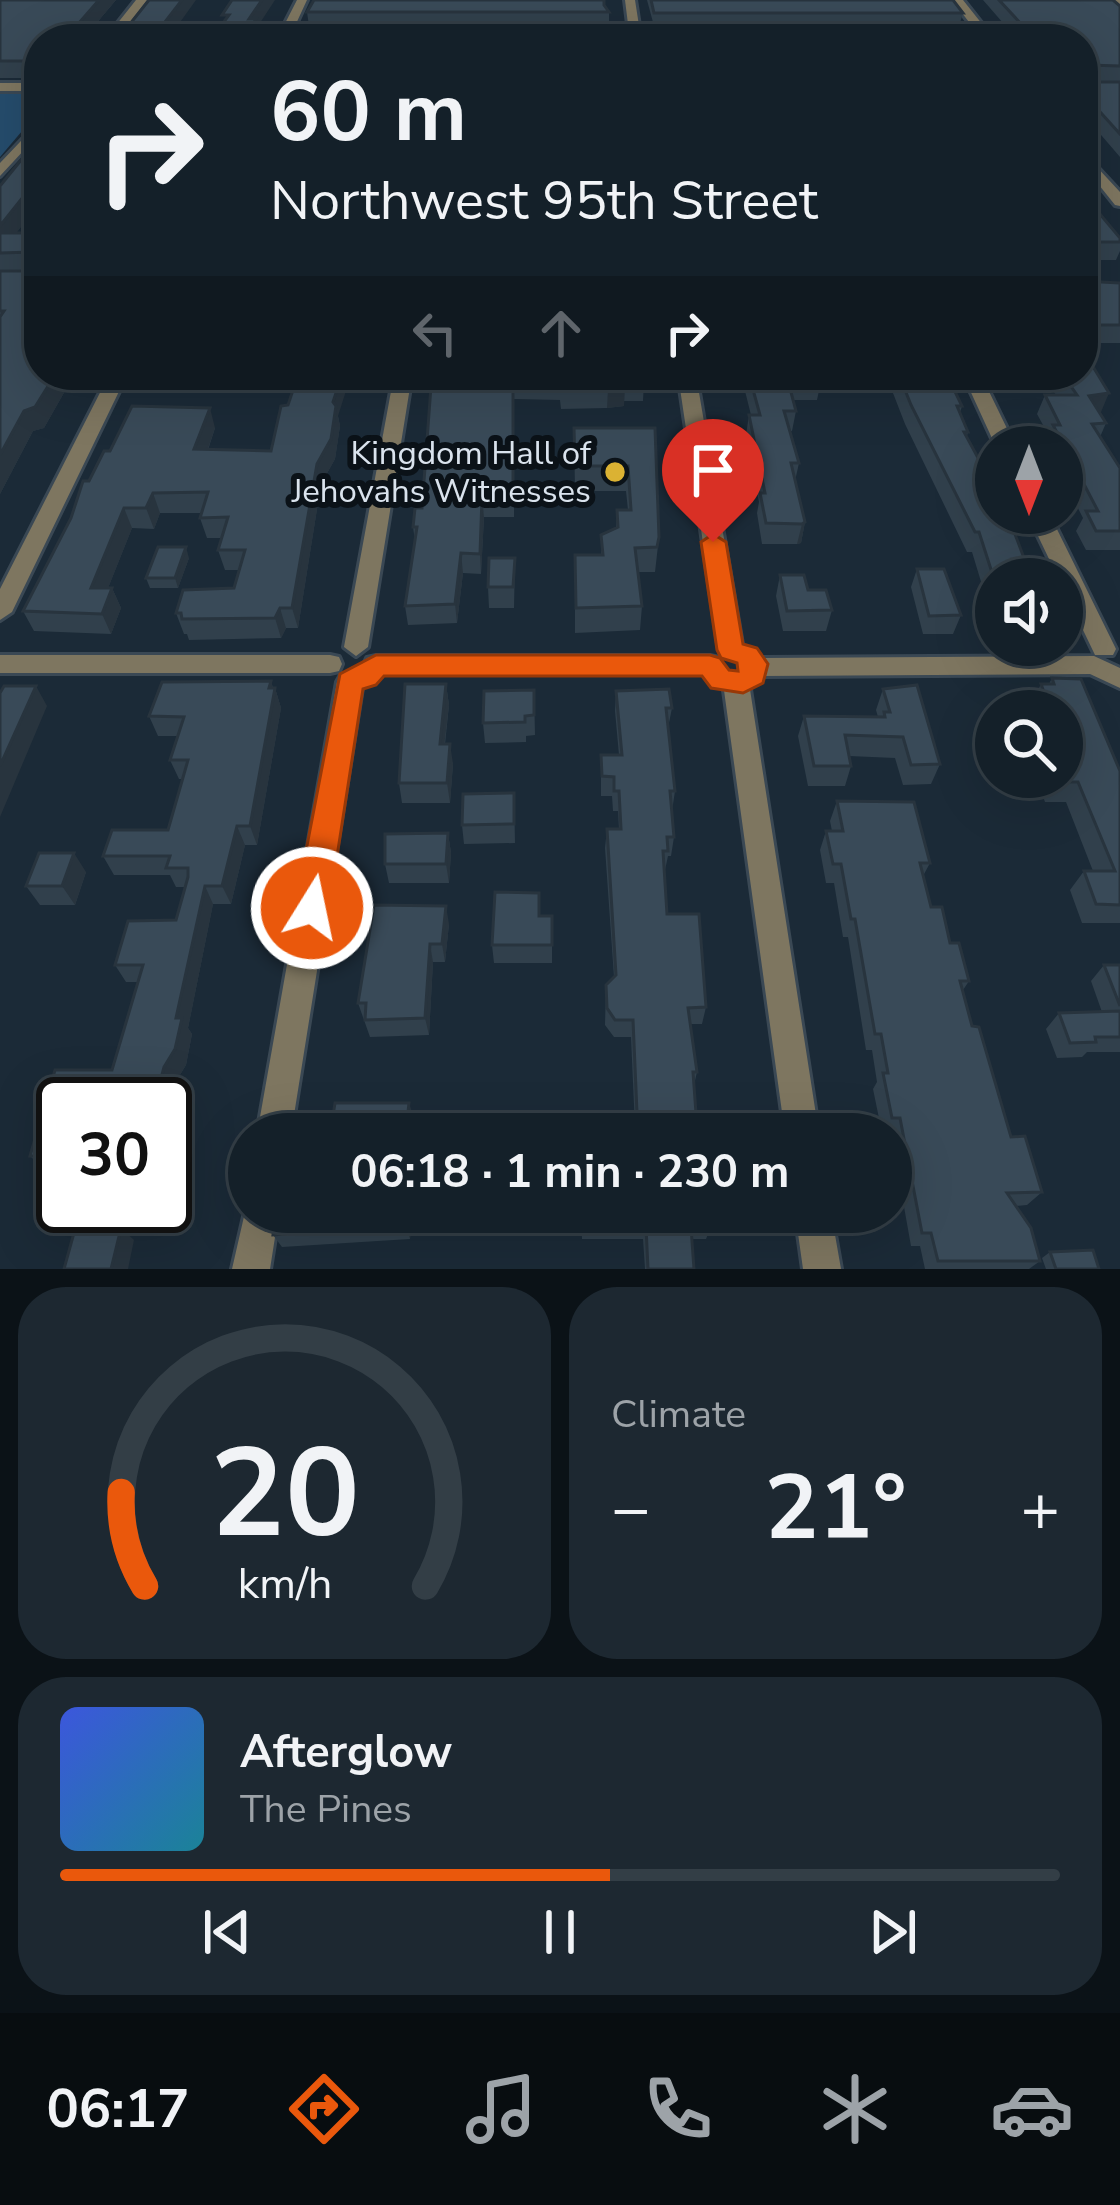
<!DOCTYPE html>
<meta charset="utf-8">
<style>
body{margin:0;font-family:"Nunito Sans",sans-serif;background:#1d2831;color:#f1f3f6;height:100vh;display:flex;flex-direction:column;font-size:45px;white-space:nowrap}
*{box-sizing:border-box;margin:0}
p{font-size:39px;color:#9da3a8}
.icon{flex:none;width:66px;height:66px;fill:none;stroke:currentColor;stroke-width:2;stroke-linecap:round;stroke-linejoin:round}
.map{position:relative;height:1269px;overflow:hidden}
.panel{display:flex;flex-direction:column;gap:18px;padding:18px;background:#0b1217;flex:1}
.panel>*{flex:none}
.hud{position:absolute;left:24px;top:24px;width:1074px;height:366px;border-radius:48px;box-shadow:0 12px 48px #0002,0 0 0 3px #333e46;background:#142029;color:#f1f3f6;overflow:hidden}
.needle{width:78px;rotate:180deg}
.tools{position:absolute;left:975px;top:426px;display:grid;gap:24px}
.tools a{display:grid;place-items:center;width:108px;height:108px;border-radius:50%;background:#142029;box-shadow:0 12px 48px #0002,0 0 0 3px #333e46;font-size:60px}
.speed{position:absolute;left:36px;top:1077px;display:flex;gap:24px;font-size:60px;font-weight:700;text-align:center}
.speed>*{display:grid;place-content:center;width:156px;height:156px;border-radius:50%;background:#142029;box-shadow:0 12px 48px #0002,0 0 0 3px #333e46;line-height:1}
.speed .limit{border:6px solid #111;border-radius:18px;background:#fff;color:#111}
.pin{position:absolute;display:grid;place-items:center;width:102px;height:102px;color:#fff;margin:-123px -51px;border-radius:50% 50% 50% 0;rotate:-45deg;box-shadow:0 0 12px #0007}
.pin .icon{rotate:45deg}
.me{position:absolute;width:132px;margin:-66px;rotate:10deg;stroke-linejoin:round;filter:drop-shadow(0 0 9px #0008)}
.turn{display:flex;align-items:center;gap:42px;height:252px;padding:0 48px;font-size:54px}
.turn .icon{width:156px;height:156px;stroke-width:2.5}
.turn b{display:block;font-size:84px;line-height:102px}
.lanes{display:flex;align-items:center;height:114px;padding:0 48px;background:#0003;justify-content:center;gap:60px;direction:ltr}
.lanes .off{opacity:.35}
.big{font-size:90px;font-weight:700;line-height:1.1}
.panel .widget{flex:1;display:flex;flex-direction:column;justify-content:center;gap:18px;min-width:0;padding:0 42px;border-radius:48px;background:#1d2831}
.panel .dial{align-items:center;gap:0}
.dial svg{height:312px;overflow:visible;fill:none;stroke:#333e46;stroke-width:7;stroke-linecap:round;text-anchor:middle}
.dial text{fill:#f1f3f6;stroke:none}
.song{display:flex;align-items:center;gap:36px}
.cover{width:144px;height:144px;border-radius:18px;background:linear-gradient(135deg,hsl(230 70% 55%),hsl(190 70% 35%))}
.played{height:12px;border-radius:6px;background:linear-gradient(90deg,#ea580c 55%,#333e46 55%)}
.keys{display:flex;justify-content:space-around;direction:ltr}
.heat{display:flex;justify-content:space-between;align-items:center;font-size:66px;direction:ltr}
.panel .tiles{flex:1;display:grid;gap:18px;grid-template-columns:1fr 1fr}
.widget:last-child{grid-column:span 2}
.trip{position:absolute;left:228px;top:1113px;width:684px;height:120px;border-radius:60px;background:#142029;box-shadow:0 12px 48px #0002,0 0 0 3px #333e46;font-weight:700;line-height:120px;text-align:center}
.tab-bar{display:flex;height:192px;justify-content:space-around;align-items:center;background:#080d10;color:#9da3a8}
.tab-bar .icon{width:84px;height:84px}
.tab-bar .current{color:#ea580c}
.tab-bar b{font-size:54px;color:#f1f3f6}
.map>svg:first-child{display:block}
</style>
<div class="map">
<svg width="1120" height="1269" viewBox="0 0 1120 1269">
<rect width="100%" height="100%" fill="#1b2a37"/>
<path fill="#254c6c" d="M0,92h39v19l-39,46z"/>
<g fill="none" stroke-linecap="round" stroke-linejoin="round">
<g stroke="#3a4854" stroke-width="6">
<path id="minor" d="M136,0h11l-30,39h-12z
M625,0h10l5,32h50l6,3 -6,3 -113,-1 4,-5h48z
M1110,0h10v7z
M0,83h39v8h-39z
M39,122v12l-39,42v-13z
M394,375h18l-44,272 -12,9 -12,-9z
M678,375h18l47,275 -3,6h-18l-3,-6z
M963,375h18l35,72h-20z
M1027,513h22l67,136 -3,6h-18z
M0,655h330l9,2 3,7 -3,7 -9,2h-330z
M376,656h334l9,2 3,7 -3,7 -9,2h-334l-9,-2 -3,-7 3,-7z
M1094,656l26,12v20l-30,-14 -336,2 -9,-2 -3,-7 3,-7 9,-2z
M350,672l9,3 4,7 -72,452h-34l80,-452 4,-7z
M736,673l9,3 4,7 70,451h-34l-62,-451 4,-7z
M248,1199l1,13h30l-9,57h-38z
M795,1212h36l10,57h-38z"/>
</g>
<g stroke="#3a4854" stroke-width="6">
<path id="tertiary" d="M297,0h10l-18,39h-12z
M952,0h11l31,39h-12z
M1083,152l37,40v14l-5,-1 -32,-40z
M109,375h18l-115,237 -12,8v-31z"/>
</g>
<use href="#minor" fill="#7e7660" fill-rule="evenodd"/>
<use href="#tertiary" fill="#7e7660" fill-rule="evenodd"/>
</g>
<path fill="#31404c" d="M0,0h116l-33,39h-44v39h-39z
M647,0h306l10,13 -4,13h-305z
M983,0h130l7,6v76l-33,-1 33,1v75l-37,-43v-75h-66z
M604,5l5,7v14h-300l-2,-14z
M39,138v65l-23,30h23v142h35l-30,53 -11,3 -33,63v-308z
M1083,180l10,15 -3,8 30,35v13l-4,9h-33z
M1083,281l37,2v60h-37z
M445,375l199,6 -1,20h-19v5l-17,2 -46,1 -1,-9 -46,-1v118h-30l-3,57 -18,-1 -6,50 -49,2 -3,-19 10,-65 -2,-14 9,-19z
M741,375h78l2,6 -4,19h-24l3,11 -4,20h-2l9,32 -4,18 10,41 -4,21 -4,1h-35l-5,-31 2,-11 -13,-67 3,-20h2z
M886,375h62l14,31 -2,7 8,19 -1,4 29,143v52l-24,-79h-5l-62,-128z
M1042,375h41l18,37 -2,1 7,10 -6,14 20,31v82h-34l-10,-19 7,-13 -21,-41v-30h-15l-2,-3 4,-8 -12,-22 8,-19h11z
M338,416l2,10 -5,33 -14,25 -23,144h-12l-5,10 -92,2 -2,-6h-3l-8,-21 58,-25 5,-18h-14l-7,-20 4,-12h-15l-7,-20 2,-5h-42l-6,16 -22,-1 -24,60h4l9,20 -10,26 -77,-3 -11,-20 66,-130 21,-30 105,-23 -7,22 63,1z
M574,428h81l4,109 -4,35h-17l4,34 -2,24 -65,3v-78h26v-20l15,-7 1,-18h11l-2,-19h-51z
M189,558l-11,30h-28l-4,-10z
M515,558l-1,50h-25l-1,-21z
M917,569l44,46 -8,19h-30l-12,-47z
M780,575l28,15 24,20 -6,21h-43l-7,-35z
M1052,678l68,93v152h-38l-12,-33 14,-19h9l-27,-69h-21l-9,-25h26v-66h-30l-1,-7 10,-20h8z
M271,681l2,7h2l6,20 -24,137h-12l-14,59h-18l-25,124 4,6 -6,31 -11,18 -10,39v-18h-102v66h-18l-15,-14 25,-86h57l26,-88h-12l-11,-17 13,-44 48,-1 9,-33h-9l-6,-12h-56l-11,-19 9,-26h56l14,-51h-3l-9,-19 8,-24h-20l-9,-20 13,-34z
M446,684l3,21 -4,39 8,20 -3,39h-48l-3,-20z
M883,689l57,75 -9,20 -28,1 -8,-27 -46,-2 2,10 -6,20h-37l-10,-50 6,-20 74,1 -2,-7z
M534,690l1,45 -9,1v6l-41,1 -2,-20z
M616,691l56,17 -4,20 7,63 -3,20 2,26 -3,19h-3l-3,14 2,44 39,93 -4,17h-12l7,48 -3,13 2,28 -4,15h-57l-4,-91h-17l-9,-12 1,-40 8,-8 -9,-129 2,-19h12l-1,-18h-5l-1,-15h-11v-41h18l-4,-44z
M514,793l1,50 -51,1 -2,-19z
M837,801l93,62 -7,13 8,31 38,74 -6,9 9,36 39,111 31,55 -15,13 -11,1 24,55 -11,8h-104l-5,-23h-9l-20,-112 -9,-1 -9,-44 4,-7 -5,-32h-6l-18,-113h-5l-9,-54h-8l-6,-33 6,-19h6l-2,-10z
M448,833l3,20 -2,30h-60l-4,-19z
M86,872l-11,33h-35l-14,-19z
M540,916h12v47h-58l-2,-18z
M449,924l-4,38h-12l-4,73 -59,2 -12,-34z
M1104,965h16v87h-33l-5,5 -25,1 -11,-29 13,-16 43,-1 -11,-31z
M412,1212l-2,27 -128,8 -9,-12z
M581,1212l130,15 -5,12h-14l2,30h-49l-2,-30h-61z
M1050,1252l49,17h-53l-4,-11z"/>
<path fill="#28343e" d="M99,0h17l-33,39h-18z
M182,0h14l-28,39h-10l3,-12z
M262,0h13l-17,26 1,8 -2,5h-12l4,-20z
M39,177v26l-37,49 -2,-5v-21z
M55,375h19l-30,53 -11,3 -33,63v-39l24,-44z
M342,375h9l-13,41 2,10 -5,33 -14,25 -23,144 -6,-20 25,-144z
M625,387l-1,19 -17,2 1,-19z
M1109,393l-8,19 -20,3 8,-19z
M210,408l5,20 -14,41 -7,-20z
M153,493l7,20 -6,16 -8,-21z
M482,498l2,19 -3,57 -1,-20z
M124,508l8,20 -32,80 -9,-20z
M805,522l-4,21 -4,1 5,-20z
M186,547l3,11 -11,30 -3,-10z
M461,553l2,20 -6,50 -2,-19z
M112,588l9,20 -10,26 -9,-20z
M280,608l6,20 -5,10 -6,-20z
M271,681l3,12 1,-5 6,20 -24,137 -7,-19z
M446,684l3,21 -7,59 -2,-20z
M36,686l11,20 -47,111v-51z
M450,744l3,20 -3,39 -3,-20z
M237,826l8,19 -14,59 -9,-18z
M448,833l3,20 -2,30 -3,-19z
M74,853l12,19 -11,33 -13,-19z
M205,886l8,18 -25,124 4,6 -6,31 -11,18 -10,39v-18h-11l22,-86z
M446,906l3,18 -4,38 -3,-18z
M430,944l3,18 -4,73 -4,-17z
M409,1103l5,15 -2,16h-5l-1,-3z
M406,1212h6l-2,27 -4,-13z
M121,1228l13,12 -6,29h-17z"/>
<path fill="#394a58" stroke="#28343e" stroke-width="3" d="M0,0h99l-34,39h-26v22h-39z
M149,0h33l-21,27 -1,9 -2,3h-40z
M232,0h30l-13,19h7l-11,20h-34l18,-24h-7z
M314,0h290v5l5,7h-302z
M651,0h302l10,13h-309z
M999,0h114l7,6v60l-32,-1 -4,13 4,4h32v52l-37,-41v-54h-48z
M300,27h310l2,12h-304l2,-3h-13z
M658,27h316l10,12h-322z
M39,138v39l-39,49v-40z
M1083,180l10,15h-9l36,43v4h-30l-7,-9z
M0,233h39v142h16l-20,32 -11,4 -24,44v-138l4,-6h-4v-40h31l5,-4 -4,-15 -32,1z
M1083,281l37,2v42h-37z
M1083,365h9l17,28 -20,3 17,27 -14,1 28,44v63h-24l-10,-20h12l-45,-86h7l-15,-30h32l-14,-20h20z
M309,375h33l-9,27 3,4 -5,33 -14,25 -25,144h-12l-5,10 -93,1 -1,-6h-5l7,-23 51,-2 11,-38h-27l10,-33 -28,1 8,-26 -55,1 -7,15h-22l-33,80h21l-10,26 -79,-3 48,-93 12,-37h6l15,-30h6l22,-45 78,2 -16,41 77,2 10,-45 7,-1 5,-15h12z
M445,375h198l1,6 -20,1 1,5 -17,2 -47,1 -1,-9 -47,-1v117l-31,1 -2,56 -19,-1 -6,51 -50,2 12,-79h-4l2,-19h7l9,-122h13z
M749,375h70l2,6h-33l8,30h-12l15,52h-8l14,59 -3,2 -36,-1 -6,-30h5l-16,-78h11z
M899,375h48l15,31h-5l11,26h-4l32,59v22h11l25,66h-36v6l-17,-53h-4l-64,-127z
M574,428h81l4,109 -2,10 -22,1 7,58 -66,2 -1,-53h28l-2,-20 17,-8 -1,-17h14l-3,-44h-53z
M158,547h28l-11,31h-29z
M489,558h26l-2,29h-25z
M917,569h27l17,46 -32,1z
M780,575h24l4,15h18l6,20 -45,1z
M1052,678l29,1 39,92v134l-24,-1 -12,-33h31l-37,-89h-21l-2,-5h7v-66h-15l-6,-16h4l-4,-11h13z
M271,681l-2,7h6l-25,138h-13l-15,60h-17l-29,132h6l-7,31 -11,18 -10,37h-91v52h-33l25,-86h57l31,-105h-28l13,-44 48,-1 12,-43v-9h-22l4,-12h-67l9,-26h56l20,-70h-18l14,-43 -35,-1 13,-34z
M405,684h41l-6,60h10l-3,39h-48z
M917,685l23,79 -29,1 -8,-28 -58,-2 6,31h-37l-10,-50 81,1 -1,-5h6l-7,-23z
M4,686h32l-36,80v-73z
M669,689l3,19h-6l9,83h-5l4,46h-7l1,14h-5l4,63h32l7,93 -18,1 9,64h-4l3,41h-59l-4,-93h-18l-8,-12 -1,-23 10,-10 -9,-146h14l-2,-38h-5v-14l-12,-1 -1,-21h21l-6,-64z
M534,690v25l-9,1v6l-42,1 1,-32z
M514,793v31l-52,1 1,-31z
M837,801l77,1 16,61h-10l11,44h11l8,36h9l10,38h-9l12,45 7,1 32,110 14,-1 17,56 -35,1 24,35 9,33h-102l-7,-28h-9l-22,-115h-8l-9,-45h5l-7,-39h-6l-20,-115h-4l-10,-55h-8l-7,-33h17z
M448,833l-2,31h-61v-30z
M39,853h35l-12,33h-36z
M495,892l44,1v23h13v29h-60z
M374,905l72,1 -4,38h-12l-5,74 -60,2 1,-17h-8z
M1104,965h16v41z
M1120,1011v26h-25l1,5 -26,1 -11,-30z
M335,1103h74l-3,28 -11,-1 -1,4h-64z
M276,1212h130v14l-133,9z
M582,1212h127l2,15h-20l3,42h-46l-2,-42h-64z
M121,1228l-10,41h-47l11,-40z
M1093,1250l6,19h-43l-6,-17z"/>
<path fill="#ea580c" stroke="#983908" stroke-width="3" d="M713,534l13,8 17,102 14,4 11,16 -5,19 -20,10 -32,-5 -9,-12h-318l-8,9 -13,4 -34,219 -5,11 -12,4 -12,-4 -5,-11 45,-234 36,-19h334l10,3 9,12 9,1 -1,-8 -16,-5 -4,-8 -16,-108z"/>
<circle fill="#dbb233" stroke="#0b1218" stroke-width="4.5" cx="615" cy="472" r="12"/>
<g text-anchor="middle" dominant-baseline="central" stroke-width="12" stroke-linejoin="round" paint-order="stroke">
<g font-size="33" fill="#dae3ed" stroke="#0b1218" text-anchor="end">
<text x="591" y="453">Kingdom Hall of<tspan x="591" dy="38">Jehovahs Witnesses</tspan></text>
</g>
</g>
</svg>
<div class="tools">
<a><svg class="needle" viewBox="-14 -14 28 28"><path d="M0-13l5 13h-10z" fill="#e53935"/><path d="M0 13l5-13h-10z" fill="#9da3a8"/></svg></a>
<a><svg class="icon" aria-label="sound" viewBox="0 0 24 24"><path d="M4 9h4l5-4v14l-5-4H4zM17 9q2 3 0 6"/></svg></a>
<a><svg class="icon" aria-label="search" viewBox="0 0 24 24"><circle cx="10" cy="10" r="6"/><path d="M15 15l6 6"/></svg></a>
</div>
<div class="speed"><div class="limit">30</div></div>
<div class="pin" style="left:713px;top:542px;background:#d93025"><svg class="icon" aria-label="arrive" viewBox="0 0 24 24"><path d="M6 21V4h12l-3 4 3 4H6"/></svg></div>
<svg class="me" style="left:312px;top:908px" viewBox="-20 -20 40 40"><circle r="17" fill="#ea580c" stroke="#fff" stroke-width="3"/><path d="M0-11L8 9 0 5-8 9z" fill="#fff"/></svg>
<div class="trip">06:18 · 1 min · 230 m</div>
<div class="hud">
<div class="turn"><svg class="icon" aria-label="right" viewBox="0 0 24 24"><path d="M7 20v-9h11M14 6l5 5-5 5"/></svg><div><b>60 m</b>Northwest 95th Street</div></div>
<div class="lanes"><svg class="icon off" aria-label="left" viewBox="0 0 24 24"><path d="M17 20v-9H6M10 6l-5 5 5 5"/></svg><svg class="icon off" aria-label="ahead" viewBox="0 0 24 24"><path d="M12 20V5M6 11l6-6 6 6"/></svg><svg class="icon" aria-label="right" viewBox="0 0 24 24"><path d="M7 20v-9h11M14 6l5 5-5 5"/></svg></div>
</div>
</div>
<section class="panel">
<div class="tiles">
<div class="widget dial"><svg viewBox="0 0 100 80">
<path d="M14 69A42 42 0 1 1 86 69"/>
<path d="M14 69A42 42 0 0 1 8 45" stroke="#ea580c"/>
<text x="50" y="56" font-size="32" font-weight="700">20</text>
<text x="50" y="72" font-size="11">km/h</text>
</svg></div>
<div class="widget"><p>Climate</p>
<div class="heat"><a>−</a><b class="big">21°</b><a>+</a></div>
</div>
<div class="widget">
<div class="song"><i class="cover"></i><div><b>Afterglow</b><p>The Pines</p></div></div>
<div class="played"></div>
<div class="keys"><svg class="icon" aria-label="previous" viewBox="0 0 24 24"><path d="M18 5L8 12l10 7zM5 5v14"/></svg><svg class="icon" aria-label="pause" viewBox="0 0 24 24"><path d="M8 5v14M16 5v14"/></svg><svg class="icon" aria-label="next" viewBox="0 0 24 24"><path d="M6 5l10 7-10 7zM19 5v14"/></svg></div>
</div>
</div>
</section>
<nav class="tab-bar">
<b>06:17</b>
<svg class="icon current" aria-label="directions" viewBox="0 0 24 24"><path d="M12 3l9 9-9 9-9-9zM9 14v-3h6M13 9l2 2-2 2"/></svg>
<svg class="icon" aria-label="music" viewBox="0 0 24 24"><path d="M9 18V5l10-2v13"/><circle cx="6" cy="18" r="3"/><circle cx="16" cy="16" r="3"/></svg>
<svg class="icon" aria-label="phone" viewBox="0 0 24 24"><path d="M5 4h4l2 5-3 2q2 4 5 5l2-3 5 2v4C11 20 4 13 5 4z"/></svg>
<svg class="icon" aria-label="climate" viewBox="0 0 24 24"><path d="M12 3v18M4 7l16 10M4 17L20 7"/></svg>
<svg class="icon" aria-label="car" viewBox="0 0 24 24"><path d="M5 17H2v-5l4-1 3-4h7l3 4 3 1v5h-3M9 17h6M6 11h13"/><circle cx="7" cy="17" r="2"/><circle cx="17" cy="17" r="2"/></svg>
</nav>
